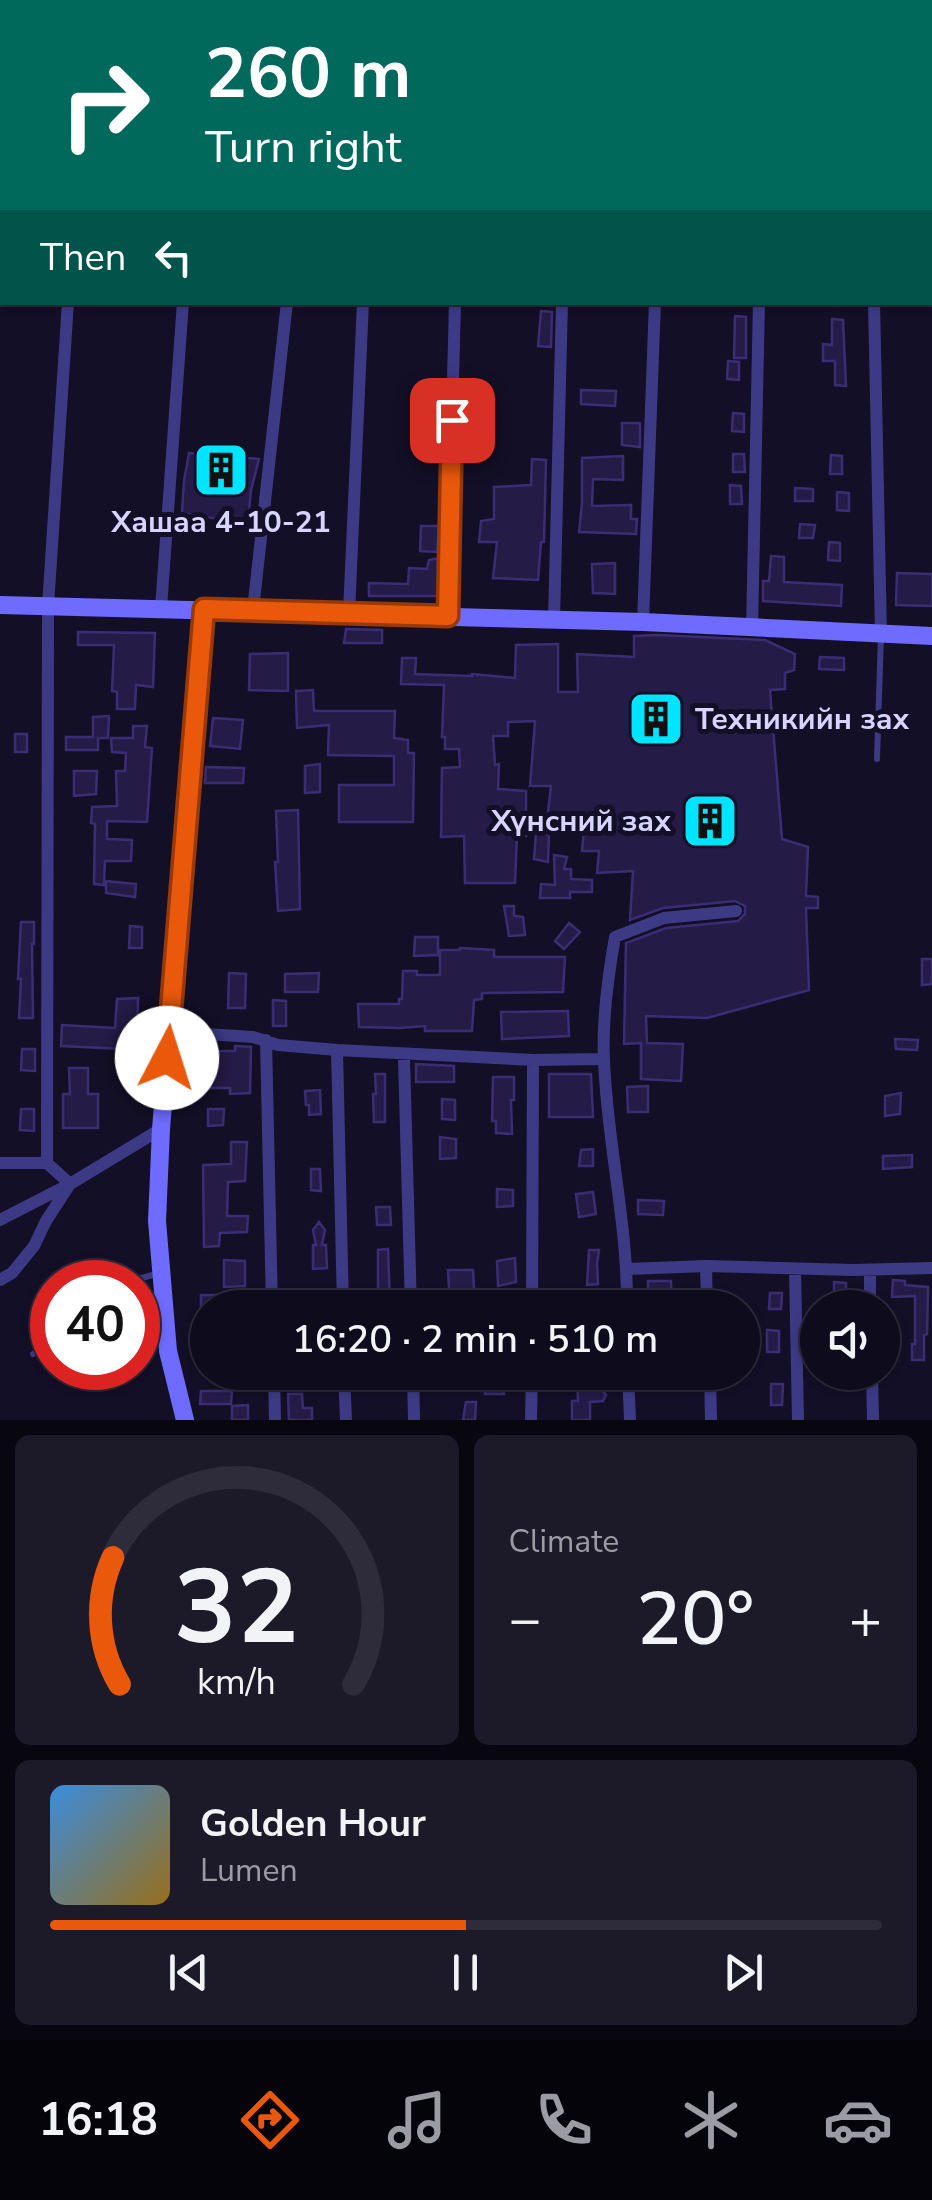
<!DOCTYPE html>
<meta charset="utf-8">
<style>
body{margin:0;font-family:"Nunito Sans",sans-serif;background:#1c1929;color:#f1f3f6;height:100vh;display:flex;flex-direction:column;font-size:38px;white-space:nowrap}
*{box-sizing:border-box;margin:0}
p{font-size:32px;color:#9b9ba3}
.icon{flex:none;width:55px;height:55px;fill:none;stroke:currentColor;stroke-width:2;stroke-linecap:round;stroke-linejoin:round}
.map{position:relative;height:1420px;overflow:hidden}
.side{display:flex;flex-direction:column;gap:15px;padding:15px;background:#08060f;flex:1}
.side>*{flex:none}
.hud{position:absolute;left:0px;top:0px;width:932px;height:305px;box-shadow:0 2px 8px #0004,0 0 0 2px #2e2b3b;background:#00695c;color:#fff;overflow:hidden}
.fabs{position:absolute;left:800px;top:1290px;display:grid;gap:20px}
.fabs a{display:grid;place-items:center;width:100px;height:100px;border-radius:50%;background:#0e0b1c;box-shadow:0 2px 8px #0004,0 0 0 2px #2e2b3b;font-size:50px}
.speed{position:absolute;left:30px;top:1260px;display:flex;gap:20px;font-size:50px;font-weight:700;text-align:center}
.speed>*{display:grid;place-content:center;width:130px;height:130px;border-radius:50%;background:#0e0b1c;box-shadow:0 2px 8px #0004,0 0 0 2px #2e2b3b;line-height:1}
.speed .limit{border:15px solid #d22;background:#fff;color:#111}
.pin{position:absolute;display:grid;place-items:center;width:85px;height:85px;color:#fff;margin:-42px;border-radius:20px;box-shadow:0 5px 15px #0006}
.me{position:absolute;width:110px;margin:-55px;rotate:5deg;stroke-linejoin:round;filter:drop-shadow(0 0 8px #0008)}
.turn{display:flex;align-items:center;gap:35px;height:210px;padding:0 40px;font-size:45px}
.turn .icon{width:130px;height:130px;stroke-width:2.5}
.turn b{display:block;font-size:70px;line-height:85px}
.then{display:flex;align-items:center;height:95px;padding:0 40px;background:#0003;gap:20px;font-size:38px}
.big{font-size:75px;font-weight:600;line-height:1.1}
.side .tile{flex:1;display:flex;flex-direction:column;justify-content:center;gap:15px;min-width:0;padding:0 35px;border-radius:15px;background:#1c1929}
.side .dial{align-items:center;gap:0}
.dial svg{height:260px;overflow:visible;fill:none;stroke:#2e2b3b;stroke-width:7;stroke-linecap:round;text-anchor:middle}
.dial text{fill:#f1f3f6;stroke:none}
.song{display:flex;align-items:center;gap:30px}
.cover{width:120px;height:120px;border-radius:15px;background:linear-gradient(135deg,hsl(210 70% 55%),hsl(40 70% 35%))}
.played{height:10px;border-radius:5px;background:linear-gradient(90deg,#ea580c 50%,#2e2b3b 50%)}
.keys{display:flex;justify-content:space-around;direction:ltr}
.heat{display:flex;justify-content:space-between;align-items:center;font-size:55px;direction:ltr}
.side .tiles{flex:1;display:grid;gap:15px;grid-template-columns:1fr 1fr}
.tile:last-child{grid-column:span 2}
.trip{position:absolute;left:190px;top:1290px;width:570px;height:100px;border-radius:50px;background:#0e0b1c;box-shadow:0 2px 8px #0004,0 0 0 2px #2e2b3b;font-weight:600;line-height:100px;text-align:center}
.dock{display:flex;height:160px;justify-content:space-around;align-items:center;background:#06040b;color:#9b9ba3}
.dock .icon{width:70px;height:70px}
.dock .active{color:#ea580c}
.dock b{font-size:45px;color:#f1f3f6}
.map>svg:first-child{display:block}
</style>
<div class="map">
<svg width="932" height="1420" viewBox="0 0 932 1420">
<rect width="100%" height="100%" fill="#130f26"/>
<path fill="#241b47" stroke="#3b2d73" stroke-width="2.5" d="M541,311l11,1 -1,35 -13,-1z
M735,316l11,1v41h-12z
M832,319l11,1 3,66 -11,-1v-24h-12v-17l9,1z
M728,361l11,1v18l-12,-1z
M581,390l35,1 -1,15 -34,-2z
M733,413l11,1v18l-12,-1z
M622,423h18v24l-18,-2z
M189,453l70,6 -8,31 -3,34 -66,-11 2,-32z
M733,454h11l1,18h-12z
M831,455l11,1v18h-12z
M623,456v24l-30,-1 -1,27 39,-1v14h6l-1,15 -57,-2 3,-29v-45z
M532,459l14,1 -2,82h-3l-3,38 -45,-2 4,-36h-18l2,-21 13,-2v-32l37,-2z
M730,485l11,1 1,18h-12z
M795,488l18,1v12h-18z
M837,492l12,1v18l-12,-1z
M800,524l15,1 -2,13h-14z
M421,526h18l-2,26 -17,-1z
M829,542l11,1v18l-12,-1z
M771,556l13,1v25l58,3 -1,21 -78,-5v-20h6z
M438,558v38h-69v-13l39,1 1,-16 18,1 2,-9z
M615,563v31l-22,-1 -1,-29z
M897,573l35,1v32l-36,-1z
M346,629l36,1v13h-38z
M78,632l77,1 -2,54 -17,-2 -1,24h-18v-17l-5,-1 2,-46h-36z
M658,635l107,5 30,14 -1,16 -9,3v16l-15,1 12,149 26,8 -2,49 12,1v11h-12l3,82 -102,28 -61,-2 1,27 36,1 -2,37 -40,-2v-36l-17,1 2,-101 40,-15 72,-7 7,-7v-8l-10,-5 -72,7 -33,12 3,-49 -36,2 2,-22h-17l2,-21h-38l5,-44h-21l5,-65 -27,1v14h-15l2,29 4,-1 -1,25 28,2v45h-9l-2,47h-50l-1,-47 -23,1 1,-69 18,-1 -1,-18h-14v-12h-3l2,-52 -43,-1 1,-26h14l-1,16 57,2v-2l43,4 1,-33 42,-1v48h20l-1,-38 57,3v-21z
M288,653v38l-39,-1 1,-36z
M820,657l24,1v12l-25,-1z
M313,690l1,21h81l-1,27 14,2v13h6l-1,69h-74v-37h55v-29l-66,-1 1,-30 -32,3 -1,-37z
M109,716l-1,22h-10v12h-32v-13h27v-20z
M213,718l30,2 -3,29 -30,-3z
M133,726h14l-2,21 7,1 -5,74 -40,-1v18l25,1 -1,21h-26l-1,24 -10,-1 1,-60 -4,-1 1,-16 25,-1 -1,-35h9l1,-18 -14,-1 -1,-14h22z
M15,734h12v18h-12z
M320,764v28l-15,1v-27z
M206,767l38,1 -1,15h-38z
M74,771h23l-1,23 -22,2z
M298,810l2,99 -22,2 -3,-49h3l-2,-51z
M536,834h13l-1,28 -14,-3z
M554,855l13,2 -3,12h7v10l21,1v12h-22v6h-30l1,-14 14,1z
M106,881l30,3 -1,13 -29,-4z
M504,906h10v10l9,1 2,18 -16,1z
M21,922h13v22h-2l1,74h-14l2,-39h-3z
M569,923l11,9 -16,17 -9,-8z
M130,926l12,1v21h-13z
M415,937h23v18l-24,1z
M460,948l34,2v7h71l-2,35 -81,1v6l-8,1 -2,31h-47v-5l-25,2 -41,-1 -1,-23h41v-5h3l1,-28h14v4h23v-25h20z
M922,959h10v25l-10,1z
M229,973l17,1 -1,34h-17z
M319,973l-1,19h-33v-18z
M138,998l-1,64 -14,-1 1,-12 -63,-3 1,-21 53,3 2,-29z
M273,1000l13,1v25h-13z
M568,1011l1,25 -67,3 -1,-27z
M895,1039l23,1 -1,10 -21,-1z
M235,1046l16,1 -1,46 -20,1v-6h-23l1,-25h-3v-12h30z
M22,1049h13v22l-14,-1z
M416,1064l38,2v16h-38z
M69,1068h19v26h10v34h-35v-34h7z
M375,1074h10v48h-11l-1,-28h3z
M549,1074h42l2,43h-44z
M493,1077h21v23h-3l1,34 -16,-1v-12h-4z
M648,1086v26h-20l-1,-25z
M320,1090l1,24 -12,1v-10h-3l-1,-14z
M901,1093l-1,21 -15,2v-20z
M442,1099l13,1v20l-13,-1z
M21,1109h13v22l-14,-1z
M208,1109h16l-1,16 -15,1z
M440,1137l16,2v19l-16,1z
M231,1142h16l-2,39 -17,1 -1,34h21l-1,16 -27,1 -1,13 -15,1 -1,-82 28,-1z
M593,1149v17h-14l2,-16z
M912,1155v12l-29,2v-13z
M311,1169h9l1,22 -10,-1z
M497,1189l16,1v16l-16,1z
M593,1192l3,22 -17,3 -3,-23z
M638,1200l26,1 -1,14 -25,-1z
M376,1207h14l1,18h-14z
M319,1222l6,8 -3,15h4l1,23 -14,1v-24h3l-3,-15z
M388,1249l2,55 -30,1v-2l18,-6v-47z
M589,1250h10l-2,14 1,20 -11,1z
M515,1258l1,24 -18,4 -1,-25z
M224,1260l21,1v25l-21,1z
M448,1270h25l1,19h2v19h-26z
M893,1280l12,1v4l23,2 -1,47 -3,1v25h-12v-16h3v-48l-23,1z
M648,1281h23l1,27h-24z
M834,1282l12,1v16h-12z
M770,1293h12l-1,16h-12z
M201,1295h23l-1,13h-22z
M767,1330l12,1v21h-12z
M577,1372h18l1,17 6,1 4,5 -3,6 -13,1v18h-18v-19h6z
M484,1381h19l1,13h-19z
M771,1384h12l-1,21h-11z
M201,1391h31l-1,13h-31z
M288,1394h14l1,14h9v12h-23z
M466,1402h10l-1,18h-12z
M248,1405v15h-16v-14z"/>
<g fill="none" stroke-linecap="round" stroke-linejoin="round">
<path stroke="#3d3a85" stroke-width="6" d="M877,759l4,-124
M127,1282l33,-9
M33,1354l19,-16"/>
<path stroke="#3d3a85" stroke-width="12" d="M371,0v2
M867,0v2
M86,2l1,-2
M206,2v-2
M310,2v-2
M461,2v-2
M571,2v-2
M668,2l1,-2
M765,2v-2
M874,302l7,332
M161,608l22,-306
M253,610l34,-308
M349,613l14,-311
M447,616l8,-314
M554,620l8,-318
M643,622l12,-320
M752,628l7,-326
M170,1023l20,10 63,4 25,8 59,5 196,10 71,-1
M266,1040l6,268
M337,1050l6,258
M404,1058l7,250
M0,1163h47l23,21 -70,36
M47,1163l1,-557 20,-304
M706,1266l1,42
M627,1269l79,-3 147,4 79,-2
M795,1269l3,151
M870,1270v38
M0,1280l12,-7 22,-27 12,-25 24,-37 91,-55
M532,1308l1,-248
M627,1308c1,-84 -20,-165 -23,-248 -2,-40 4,-84 11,-123l49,-19 72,-7
M274,1372l1,48
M344,1372l2,48
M413,1372l1,48
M628,1372l2,48
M710,1372l1,48
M872,1372l1,48
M531,1420l1,-48"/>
<path stroke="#6f6bff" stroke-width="18" d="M0,605l643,17 289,14
M185,1420l-17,-69 -11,-130 4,-92 43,-520"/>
</g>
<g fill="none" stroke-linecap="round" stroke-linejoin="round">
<g stroke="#983908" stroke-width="25">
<path id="route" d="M167,1058l37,-449 244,7 4,-196"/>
</g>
<use href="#route" stroke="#ea580c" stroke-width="18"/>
</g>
<defs>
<g id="building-square" transform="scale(2.875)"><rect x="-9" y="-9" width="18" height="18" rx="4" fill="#00e5ff" stroke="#130f26"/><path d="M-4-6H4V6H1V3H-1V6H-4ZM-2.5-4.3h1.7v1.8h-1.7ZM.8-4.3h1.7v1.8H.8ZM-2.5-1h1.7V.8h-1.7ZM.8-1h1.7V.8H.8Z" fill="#111"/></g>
</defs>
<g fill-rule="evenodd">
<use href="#building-square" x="221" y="470"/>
<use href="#building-square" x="656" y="719"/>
<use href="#building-square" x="710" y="821"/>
</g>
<g text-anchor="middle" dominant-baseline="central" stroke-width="10" stroke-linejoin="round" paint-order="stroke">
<g font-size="30" font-weight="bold" fill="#d9d4ff" stroke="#130f26">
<text x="221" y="522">Хашаа 4-10-21</text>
<text x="695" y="719" text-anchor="start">Техникийн зах</text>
<text x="671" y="821" text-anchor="end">Хүнсний зах</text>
</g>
</g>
</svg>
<div class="fabs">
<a><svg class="icon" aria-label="sound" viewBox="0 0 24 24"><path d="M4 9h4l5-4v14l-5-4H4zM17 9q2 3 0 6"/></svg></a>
</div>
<div class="speed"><div class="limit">40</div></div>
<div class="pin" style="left:452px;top:420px;background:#d93025"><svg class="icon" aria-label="arrive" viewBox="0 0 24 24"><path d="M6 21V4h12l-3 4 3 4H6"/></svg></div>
<svg class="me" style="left:167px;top:1058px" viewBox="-20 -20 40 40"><circle r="19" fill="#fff"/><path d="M0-13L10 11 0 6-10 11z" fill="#ea580c"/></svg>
<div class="trip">16:20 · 2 min · 510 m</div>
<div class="hud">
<div class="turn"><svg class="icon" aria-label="right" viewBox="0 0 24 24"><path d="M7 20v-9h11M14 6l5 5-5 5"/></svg><div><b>260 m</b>Turn right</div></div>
<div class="then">Then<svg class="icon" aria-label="left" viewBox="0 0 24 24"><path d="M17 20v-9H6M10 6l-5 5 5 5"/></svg></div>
</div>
</div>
<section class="side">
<div class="tiles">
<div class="tile dial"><svg viewBox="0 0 100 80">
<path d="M14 69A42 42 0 1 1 86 69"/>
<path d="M14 69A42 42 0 0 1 12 30" stroke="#ea580c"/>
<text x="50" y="56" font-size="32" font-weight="700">32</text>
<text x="50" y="72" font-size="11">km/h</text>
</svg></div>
<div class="tile"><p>Climate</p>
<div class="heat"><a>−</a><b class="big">20°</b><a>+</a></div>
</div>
<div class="tile">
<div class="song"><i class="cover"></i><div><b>Golden Hour</b><p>Lumen</p></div></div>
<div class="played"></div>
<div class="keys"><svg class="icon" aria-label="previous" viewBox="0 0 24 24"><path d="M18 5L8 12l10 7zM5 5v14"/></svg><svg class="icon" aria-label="pause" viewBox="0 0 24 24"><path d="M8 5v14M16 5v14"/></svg><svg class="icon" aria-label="next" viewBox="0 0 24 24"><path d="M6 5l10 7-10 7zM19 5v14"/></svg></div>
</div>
</div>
</section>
<nav class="dock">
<b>16:18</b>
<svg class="icon active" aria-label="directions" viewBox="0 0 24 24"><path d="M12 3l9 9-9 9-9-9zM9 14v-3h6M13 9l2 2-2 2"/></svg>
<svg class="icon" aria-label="music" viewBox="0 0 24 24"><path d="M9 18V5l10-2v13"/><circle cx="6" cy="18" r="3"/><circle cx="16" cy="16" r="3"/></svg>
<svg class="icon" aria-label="phone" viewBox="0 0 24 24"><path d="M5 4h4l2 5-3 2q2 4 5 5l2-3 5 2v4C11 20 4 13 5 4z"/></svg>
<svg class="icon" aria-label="climate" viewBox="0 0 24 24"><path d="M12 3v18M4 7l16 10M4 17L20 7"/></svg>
<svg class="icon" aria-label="car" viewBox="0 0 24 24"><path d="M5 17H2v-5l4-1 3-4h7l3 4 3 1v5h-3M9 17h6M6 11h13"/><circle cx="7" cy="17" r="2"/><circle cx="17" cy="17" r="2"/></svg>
</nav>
